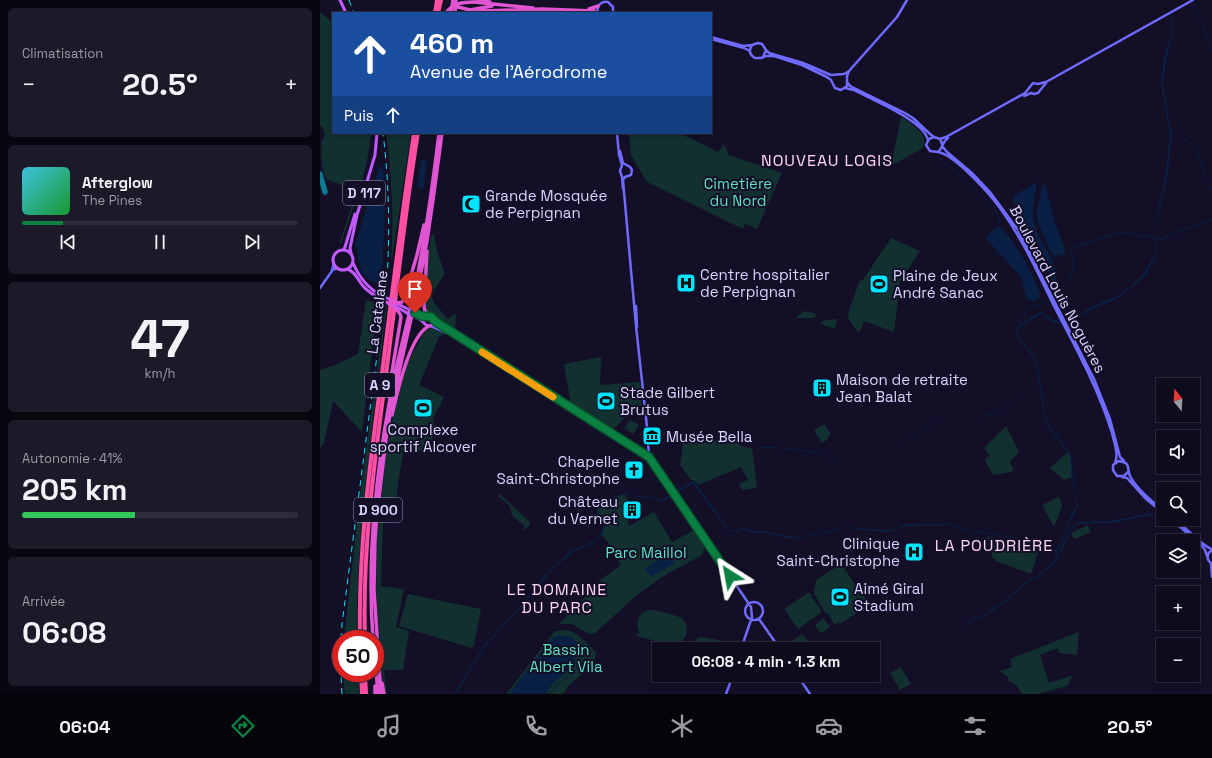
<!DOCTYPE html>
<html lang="fr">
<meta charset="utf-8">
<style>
body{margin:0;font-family:"Space Grotesk",sans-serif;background:#1c1929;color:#f1f3f6;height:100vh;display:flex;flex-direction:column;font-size:15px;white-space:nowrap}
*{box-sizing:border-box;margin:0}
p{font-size:13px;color:#9b9ba3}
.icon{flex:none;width:22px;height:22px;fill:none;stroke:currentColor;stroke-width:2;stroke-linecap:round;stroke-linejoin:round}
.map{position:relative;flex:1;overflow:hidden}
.drawer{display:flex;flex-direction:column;gap:8px;padding:8px;background:#08060f;width:320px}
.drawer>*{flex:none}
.guide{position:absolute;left:12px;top:12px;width:380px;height:122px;border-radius:0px;box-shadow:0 2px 6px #0003,0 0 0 1px #2e2b3b;background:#1a4fa0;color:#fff;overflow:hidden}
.needle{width:26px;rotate:342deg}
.buttons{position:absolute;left:836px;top:378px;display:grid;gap:8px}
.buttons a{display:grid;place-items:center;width:44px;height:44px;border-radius:0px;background:#0e0b1c;box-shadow:0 2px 6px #0003,0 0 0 1px #2e2b3b;font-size:20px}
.speed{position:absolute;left:12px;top:630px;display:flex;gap:8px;font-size:20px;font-weight:700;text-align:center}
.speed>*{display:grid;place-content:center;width:52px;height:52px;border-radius:50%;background:#0e0b1c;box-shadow:0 2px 6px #0003,0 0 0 1px #2e2b3b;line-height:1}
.speed .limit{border:6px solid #d22;background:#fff;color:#111}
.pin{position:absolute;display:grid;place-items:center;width:34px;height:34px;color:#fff;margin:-41px -17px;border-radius:50% 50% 50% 0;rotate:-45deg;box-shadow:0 0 4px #0007}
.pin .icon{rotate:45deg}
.me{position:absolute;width:44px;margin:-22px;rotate:326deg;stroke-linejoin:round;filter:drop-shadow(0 0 3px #0008)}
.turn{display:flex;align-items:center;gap:14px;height:84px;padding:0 12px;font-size:18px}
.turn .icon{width:52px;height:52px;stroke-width:2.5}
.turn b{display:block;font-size:28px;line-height:34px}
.then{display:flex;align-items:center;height:38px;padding:0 12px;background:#0003;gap:8px;font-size:15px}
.big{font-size:30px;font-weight:700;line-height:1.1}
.drawer .tile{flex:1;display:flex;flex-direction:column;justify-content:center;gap:6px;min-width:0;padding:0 14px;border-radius:6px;background:#1c1929}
.drawer .dial{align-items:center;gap:0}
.dial b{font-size:52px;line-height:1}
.song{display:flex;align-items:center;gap:12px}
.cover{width:48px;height:48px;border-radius:6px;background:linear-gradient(135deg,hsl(190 70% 55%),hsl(130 70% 35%))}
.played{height:4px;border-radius:2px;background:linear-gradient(90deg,#0b8043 15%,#2e2b3b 15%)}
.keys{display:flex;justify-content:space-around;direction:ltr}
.heat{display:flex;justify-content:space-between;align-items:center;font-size:22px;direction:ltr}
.charge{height:6px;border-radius:3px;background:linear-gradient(90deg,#34c759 41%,#2e2b3b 0)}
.trip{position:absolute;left:332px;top:642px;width:228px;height:40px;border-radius:0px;background:#0e0b1c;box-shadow:0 2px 6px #0003,0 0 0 1px #2e2b3b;font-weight:700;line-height:40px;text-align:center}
.dock{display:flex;height:64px;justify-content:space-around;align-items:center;background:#06040b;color:#9b9ba3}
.dock .icon{width:28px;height:28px}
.dock .current{color:#0b8043}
.dock b{font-size:18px;color:#f1f3f6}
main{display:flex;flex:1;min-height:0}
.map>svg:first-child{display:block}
</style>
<main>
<section class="drawer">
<div class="tile"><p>Climatisation</p>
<div class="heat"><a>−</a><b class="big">20.5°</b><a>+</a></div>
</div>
<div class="tile">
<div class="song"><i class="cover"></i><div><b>Afterglow</b><p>The Pines</p></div></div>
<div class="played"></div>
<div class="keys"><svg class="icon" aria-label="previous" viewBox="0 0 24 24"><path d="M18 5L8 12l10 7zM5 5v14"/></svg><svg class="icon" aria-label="pause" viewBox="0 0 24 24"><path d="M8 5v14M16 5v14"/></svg><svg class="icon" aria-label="next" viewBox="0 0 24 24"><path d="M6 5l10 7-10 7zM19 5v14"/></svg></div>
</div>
<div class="tile dial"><b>47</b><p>km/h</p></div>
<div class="tile"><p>Autonomie · 41%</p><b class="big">205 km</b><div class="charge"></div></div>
<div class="tile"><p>Arrivée</p><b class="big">06:08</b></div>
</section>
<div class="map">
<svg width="892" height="694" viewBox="0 0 892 694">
<rect width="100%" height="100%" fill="#130f26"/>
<path fill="#12302f" d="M0,12l13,11v110h38v1c-3,38 -18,74 -30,109l-2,1 18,-53 -31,-12 -4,-11 -1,-26c5,-7 5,-12 -1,-17z
M581,117c6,3 22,14 23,22 1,3 0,6 -1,9l-32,18z
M66,133h25l-19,127 -1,-1c3,-42 1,-84 -5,-126z
M309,133h44l15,4 30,15 6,-8 5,11 53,18 -25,56 -12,-5 -2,5 -96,-47 -16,-27z
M114,234l3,17 8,23c-18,26 -17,22 3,45l7,-6c2,7 -1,13 1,20l-19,-12 -3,-5 -6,-3 -3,-6 3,-53 3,-19z
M571,238l29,13 -20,30 -6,51 -30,-11 -4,11h-2l-2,-3h-1l-7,-11 1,-8 11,-30 2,1z
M46,300l9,3 2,8 -15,121 -29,-31 -9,42 -4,5v-78l15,-5 23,-11z
M66,305l1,1c-5,35 -8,70 -13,106 -9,75 -18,151 -17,227h-13l17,-150z
M484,311l13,3 -3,4h-19z
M517,319l-2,10 -15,-5 4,-4z
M111,328l9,2 6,3 -7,4 -20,48 25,12 -11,22 4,11 -13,23 -13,-7 -1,2h-6l-5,29 -5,43 -11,3 -2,63 23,3 -8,38 13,4 -6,39h-19l3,24h-2l-3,-24 -6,-80 1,-51 9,-85 6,-33 15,-58 18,-32z
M281,357l-1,28 40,-3 2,23 -14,9 -12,13 -6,2 -39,-24 -7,-41z
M310,420l9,5 -6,9 -9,-6z
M504,424l7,10 -4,3 1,2 -6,4 -8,-13z
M686,426l13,26 -10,10 5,7 -3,3 -18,3 -8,-14v-2l5,-3 -6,-8z
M364,436h4l13,6 32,-2 11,7 8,1 5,40 -15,2 -3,-6 9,-4 -7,-13 -43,18 -3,-4 -4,-1 -11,-15z
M748,452c4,8 2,16 4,25l-8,3 -14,-12z
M180,494l31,29 -6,7h-1v-4l-13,-12c3,-8 -8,-13 -13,-18z
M305,494l5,11 -6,3 5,18 25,-14 18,30 22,-12c5,8 14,16 8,25l-40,22 -25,18 -43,39h-5l-17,-10h-13l29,-30 -3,-3 36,-26 -14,-24 -6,-6 4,-9c-7,-9 -9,-12 -5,-23l14,-6z
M739,497l3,9 -8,21 -12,-22z
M768,525l3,7 -17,7 -3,-6z
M667,537l17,2 34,13 -7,22 -36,-13 1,-3 -3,1z
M518,566h5l12,19 1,-1 11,17 -1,1 1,4 -27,18 -1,-2 -5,3 -6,-12 -2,1 -12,-20 1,-1 -1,-2 2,-11z
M489,592l13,20 -24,17 -14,-20z
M88,594l73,15 -7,36 -3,3 -6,-2 -66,-20z
M329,610c7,0 29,5 34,9 3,3 4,8 4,12 -1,6 -4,10 -9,13l3,1 -1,2 -44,-11 1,-3 3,1c-6,-10 -2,-21 9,-24z
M504,618l6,9 -9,6 -6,-8z
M247,630c12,3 20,14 29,22 0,22 -26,24 -32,42h-58l49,-63z
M759,632l-2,23 -18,-2 -2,-5 -17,7 9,28 24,-8 -6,11 -30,8h-15l-6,-9 -8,-5 1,-2 -9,-7 12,-4 -2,-8z
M482,634l8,9 -9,6h-8l-4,-6z
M382,637c9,2 24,2 27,12h-39v-1l5,1v-8l3,-3z
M581,667l10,17 -11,6 -10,-17z
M23,673h15l1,21h-14z"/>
<path fill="#0a1f44" d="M853,14v20l-7,25 -3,25 9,52 -5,43 -8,32 -3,44 -9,18 -17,16 -12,9 -40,18 -14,9 -12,-3 -11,-8 -20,12 -4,5c3,13 16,19 20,31l9,59 25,34 2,10 -1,7 3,10 -1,6 4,19c-9,13 -12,30 -21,44l-4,1 -14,-3 -35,-13 -33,-5 -23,-6 -43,1 -9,5 -14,1 -35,-4 -49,10h-12l-19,-5h-13l-12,-3 -8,2 -7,-2 -34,-47 -32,19 -8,-4 -17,-1 -9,-3 -8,2 -19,7 -2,3v7l7,13 -3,9 -11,9 -19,8 -21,19 -21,26 -47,52 -27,45h-2l28,-46 47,-52 16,-21 25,-24 24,-10 8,-9 1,-8 -6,-8v-9l2,-5 12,-5 16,-4 9,3 17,1 8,3 32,-19 2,1 33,47 5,2 9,-3 12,3h12l20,5 12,1 49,-10 35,3h14l9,-6h43l23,6 33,5 35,12 17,3 5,-9 12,-30 4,-6 -4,-17 1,-6 -3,-10v-7l-1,-9 -25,-34 -9,-59c-5,-13 -18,-19 -20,-33l4,-5 17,-12 4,-1 10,7 13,4 30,-17 23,-10 12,-8 16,-16 10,-18 2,-20 1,-24 7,-32 5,-43 -9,-52 3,-26 8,-24v-18z
M101,160h6l-3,28h-4l-3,-2z
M63,166l2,41 -3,78 -9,-3 -11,-9 -4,-14 -2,-17 23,-75z
M717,182c-2,13 -6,28 -3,40 3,18 27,42 21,61l-3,-2 -38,-74 -1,-11z
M725,183l10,40 11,29 -7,3 -5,1 -3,-3 -13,-30 -2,-8 6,-28z
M679,227c11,5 42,58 41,70l-5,4 -7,-1c-5,-8 -4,-16 -7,-23l-35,-38c2,-6 7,-10 13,-12z
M715,389l-43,25 -22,6 -16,-2 -12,1 -11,5 -18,14 -16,5 16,-6 17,-13 10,-5 14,-1 16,2 22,-7z
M831,513l12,1v1h-12l-39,8 -33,1 -4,2 -5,6 -8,19 -4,3 -2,9 -17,13 -10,5 -25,22 -18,12 -12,5 -9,6 1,-3 20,-10 17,-11 25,-22 10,-5 16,-13 2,-8 4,-4 9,-19 5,-6 5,-3 32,-1z
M348,555l7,8 -23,13 -8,-7z
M237,636c14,-1 24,3 19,19 -1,3 0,6 -2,9 -8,11 -21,15 -28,30h-37l38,-50 4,-5z"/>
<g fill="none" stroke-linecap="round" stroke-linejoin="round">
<path stroke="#0a1f44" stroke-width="1" d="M874,4l18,46
M851,132l20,11 3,3 18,44
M618,158c13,10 61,47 62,63 0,1 -1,5 -1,6
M838,240h3l4,-3 47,-18
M749,252l6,-5 45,-15 43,7
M730,260l15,-6
M734,295c17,-17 22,-20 17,-44
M697,328l1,-3 11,-18 10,-2 9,-5
M436,447l24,1 38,4 22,9
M231,694c5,-11 17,-17 25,-24 3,-3 4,-8 6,-11"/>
<path stroke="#0a7a92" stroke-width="5.5" d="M0,174l5,18"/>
<path stroke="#6f6bff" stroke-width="2.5" d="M288,2l5,5v6
M278,13c-2,-7 3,-12 10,-11
M391,37l32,9 9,-1 6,-2 4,1 4,6 -3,7
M391,39l33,9 6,3
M432,45c-4,6 -2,10 3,13h6l5,-2h8l28,9 25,12 4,3 4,8 6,2 6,-4v-10l2,-5 48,-54 10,-17
M446,50l3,3 34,10 28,12 13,-1 5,-3
M528,83l2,3 55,27 8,5 17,16 4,3
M525,88l9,2c16,9 72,31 74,51
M704,96l7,-3 3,1 4,-1 8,-10
M297,133l2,22 3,10 -2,6 2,6 1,12
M620,139l6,-2 79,-44 8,-10 5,1 8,-2 147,-82
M622,144l-2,-5 -6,-2 -5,2 -3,6 4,6 8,1c5,-4 4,-10 10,-14
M622,146l5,6 26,22 17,18 28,38 76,149 16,40 10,38 4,4
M300,151l3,12 7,4 2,3 -1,5 -6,2
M618,152c16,2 52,42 62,56 22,30 38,65 54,98 22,42 44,82 58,127 2,9 7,21 3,30
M305,177l-2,3 1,12 12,134 11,101 2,30
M12,270l6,-2
M0,288l12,-17 2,-9
M316,306l1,21
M114,320l215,137 102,150 1,10 -11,32
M111,326l30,13
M808,472l-4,4h-7l-4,-6v-5l6,-4 7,2c4,5 1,9 5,15 7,12 20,23 32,32
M802,477l5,1 18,20 18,15
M851,519l31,27 3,4 2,6
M855,519c8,6 29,29 37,30
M892,550c-6,4 -6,10 0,14
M891,564l1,13
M425 611a9 9 0 1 1 18 0a9 9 0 1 1-18 0Z
M439,619l21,30
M477,675l13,19
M406,694l7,-19"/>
<path stroke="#c25bff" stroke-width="3" d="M20,0l6,13
M23,250l2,-3 10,-33
M13 260a10 10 0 1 1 20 0a10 10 0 1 1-20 0Z
M31,253l-1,-5 7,-33 18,-60 2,-22
M33,263c6,14 16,26 29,33
M27,269c8,2 11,11 16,17 5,6 12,10 19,14
M78,304l10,5
M77,307l10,6
M94,316l7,4 5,5 5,1 3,-6 -3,-3 -8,-1 -8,-3"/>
<path stroke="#e055d1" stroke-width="3.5" d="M158,0l12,2
M154,2l59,6
M138,7l12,3 22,-4
M269,9l9,-3
M131,13l2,-13
M135,13l1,-13
M150,13l13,-2 59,-2 52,2 3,2
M107,251l-3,56 1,4 5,5
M78,303l4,-1 2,-3 13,-44 7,-30
M68,396l13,-79 -1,-3 -3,-4
M72,415c5,-21 17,-79 37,-89
M53,639c-6,-78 2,-158 16,-235 7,-41 19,-81 27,-121 10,-50 17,-100 23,-150
M55,659l3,35
M62,683l2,11
M55,686v8
M61,694l-7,-104 1,-51 2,-24 10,-84 8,-41 24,-107 8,-42 6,-41 9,-67"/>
<path stroke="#ff4fa3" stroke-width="4" d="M115,13l2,-13
M118,13l3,-13
M40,639c-2,-89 10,-177 22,-266 10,-80 20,-160 32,-240
M45,639c-3,-91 10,-181 22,-272 10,-78 18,-156 31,-234
M41,673l1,21
M45,673l1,21"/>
<path stroke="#00e5ff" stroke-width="1" stroke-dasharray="6 5" stroke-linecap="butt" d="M29,0l5,13
M22,694l-2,-41 2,-29 45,-345c3,-49 2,-97 -4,-146"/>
<path stroke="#c25bff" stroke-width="3" d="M62,296l9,4
M62,300l15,7
M88,309l7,4
M87,313l7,3"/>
<path stroke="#e055d1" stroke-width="3.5" d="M126,13c7,-10 17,-11 28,-11
M70,299l8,4
M68,303l9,7"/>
</g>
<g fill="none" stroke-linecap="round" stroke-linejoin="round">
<g stroke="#07532c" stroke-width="10">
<path id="route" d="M95,313l7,3 9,1 5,5 213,135 81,119"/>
</g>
<use href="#route" stroke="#0b8043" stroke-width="7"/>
<path stroke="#f59e0b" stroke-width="7" d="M162,352l71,45"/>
</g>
<defs>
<g id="mosque-square" transform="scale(1)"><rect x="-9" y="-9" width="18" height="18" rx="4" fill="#00e5ff" stroke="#130f26"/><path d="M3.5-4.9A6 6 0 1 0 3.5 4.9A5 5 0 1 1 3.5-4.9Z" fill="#111"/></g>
<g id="hospital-square" transform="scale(1)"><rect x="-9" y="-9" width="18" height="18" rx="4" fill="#00e5ff" stroke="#130f26"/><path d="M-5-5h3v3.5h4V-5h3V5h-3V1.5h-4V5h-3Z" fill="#111"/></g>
<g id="stadium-square" transform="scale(1)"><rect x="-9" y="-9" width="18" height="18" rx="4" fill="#00e5ff" stroke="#130f26"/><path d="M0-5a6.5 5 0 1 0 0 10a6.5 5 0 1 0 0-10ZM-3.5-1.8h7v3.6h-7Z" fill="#111"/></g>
<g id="building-square" transform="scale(1)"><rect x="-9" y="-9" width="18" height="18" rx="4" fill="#00e5ff" stroke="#130f26"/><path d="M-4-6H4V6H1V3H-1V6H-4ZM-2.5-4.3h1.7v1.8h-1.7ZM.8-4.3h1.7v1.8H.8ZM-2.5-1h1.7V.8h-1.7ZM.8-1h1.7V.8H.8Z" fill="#111"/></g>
<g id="museum-square" transform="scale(1)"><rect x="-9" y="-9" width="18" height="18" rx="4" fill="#00e5ff" stroke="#130f26"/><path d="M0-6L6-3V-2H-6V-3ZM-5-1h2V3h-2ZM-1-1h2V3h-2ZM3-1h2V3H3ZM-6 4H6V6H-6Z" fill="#111"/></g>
<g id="church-square" transform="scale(1)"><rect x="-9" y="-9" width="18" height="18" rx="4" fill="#00e5ff" stroke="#130f26"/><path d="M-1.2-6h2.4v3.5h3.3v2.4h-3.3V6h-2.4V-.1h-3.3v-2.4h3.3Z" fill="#111"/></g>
</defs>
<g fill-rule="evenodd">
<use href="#mosque-square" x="151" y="204"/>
<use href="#hospital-square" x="366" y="283"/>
<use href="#stadium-square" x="559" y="284"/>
<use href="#building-square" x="502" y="388"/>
<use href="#stadium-square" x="286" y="401"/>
<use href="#stadium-square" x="103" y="408"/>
<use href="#museum-square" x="332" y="436"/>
<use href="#church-square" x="314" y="470"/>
<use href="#building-square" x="312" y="510"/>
<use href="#hospital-square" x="594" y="552"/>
<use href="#stadium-square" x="520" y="597"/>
</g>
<g text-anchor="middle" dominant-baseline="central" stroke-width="4" stroke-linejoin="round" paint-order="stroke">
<g fill="#130f26" stroke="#9e99be" stroke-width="1">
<rect x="23" y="181" width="42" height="24" rx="3"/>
<rect x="45" y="373" width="30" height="24" rx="3"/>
<rect x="34" y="498" width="48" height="24" rx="3"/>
</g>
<g font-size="14" font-weight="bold" fill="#d9d4ff">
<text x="44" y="193">D 117</text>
<text x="60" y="385">A 9</text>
<text x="58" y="510">D 900</text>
</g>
<g font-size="15" fill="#5fe0c0" stroke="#130f26">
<text x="418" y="183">Cimetière<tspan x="418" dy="17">du Nord</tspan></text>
<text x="326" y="552">Parc Maillol</text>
<text x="246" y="649">Bassin<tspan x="246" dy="17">Albert Vila</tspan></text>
</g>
<g font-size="15" fill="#d9d4ff" stroke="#130f26" text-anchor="start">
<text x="165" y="195">Grande Mosquée<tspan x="165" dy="17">de Perpignan</tspan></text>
<text x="380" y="274">Centre hospitalier<tspan x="380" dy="17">de Perpignan</tspan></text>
<text x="573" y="275">Plaine de Jeux<tspan x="573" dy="17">André Sanac</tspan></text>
<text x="516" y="379">Maison de retraite<tspan x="516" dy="17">Jean Balat</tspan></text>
<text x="300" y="392">Stade Gilbert<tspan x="300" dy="17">Brutus</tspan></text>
<text x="103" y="429" text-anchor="middle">Complexe<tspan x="103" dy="17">sportif Alcover</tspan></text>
<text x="346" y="436">Musée Bella</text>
<text x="300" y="461" text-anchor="end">Chapelle<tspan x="300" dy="17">Saint-Christophe</tspan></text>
<text x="298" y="501" text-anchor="end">Château<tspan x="298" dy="17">du Vernet</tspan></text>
<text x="580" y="543" text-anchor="end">Clinique<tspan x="580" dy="17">Saint-Christophe</tspan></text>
<text x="534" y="588">Aimé Giral<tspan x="534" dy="17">Stadium</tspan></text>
</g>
<g font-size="15" fill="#d9d4ff" stroke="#130f26">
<text transform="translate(738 289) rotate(62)">Boulevard Louis Noguères</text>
<text transform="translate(57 312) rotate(-83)">La Catalane</text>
</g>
<g font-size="16" letter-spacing="1" fill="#ffd6f0" stroke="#130f26">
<text x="507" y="160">NOUVEAU LOGIS</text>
<text x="674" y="545">LA POUDRIÈRE</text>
<text x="237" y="589">LE DOMAINE<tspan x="237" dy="18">DU PARC</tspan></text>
</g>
</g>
</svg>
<div class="buttons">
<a><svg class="needle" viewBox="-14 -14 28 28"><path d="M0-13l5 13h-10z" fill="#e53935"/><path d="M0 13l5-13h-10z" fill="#9b9ba3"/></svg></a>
<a><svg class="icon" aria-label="sound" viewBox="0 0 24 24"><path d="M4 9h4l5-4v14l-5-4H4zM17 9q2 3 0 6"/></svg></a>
<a><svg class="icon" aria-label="search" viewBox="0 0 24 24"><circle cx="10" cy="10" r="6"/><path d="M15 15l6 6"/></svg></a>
<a><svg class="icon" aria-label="layers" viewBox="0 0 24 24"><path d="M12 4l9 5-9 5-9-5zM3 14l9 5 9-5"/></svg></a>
<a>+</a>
<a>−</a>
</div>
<div class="speed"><div class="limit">50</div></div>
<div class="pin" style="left:95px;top:313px;background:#d93025"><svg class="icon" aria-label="arrive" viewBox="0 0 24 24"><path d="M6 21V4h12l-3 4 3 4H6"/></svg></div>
<svg class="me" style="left:410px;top:576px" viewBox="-20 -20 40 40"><path d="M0-17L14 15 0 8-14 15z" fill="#0b8043" stroke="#fff" stroke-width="4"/></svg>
<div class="trip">06:08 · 4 min · 1.3 km</div>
<div class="guide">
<div class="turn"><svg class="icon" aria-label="ahead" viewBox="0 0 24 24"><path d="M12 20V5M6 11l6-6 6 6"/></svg><div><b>460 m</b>Avenue de l'Aérodrome</div></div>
<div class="then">Puis<svg class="icon" aria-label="ahead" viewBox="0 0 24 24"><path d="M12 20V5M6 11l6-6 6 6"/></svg></div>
</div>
</div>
</main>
<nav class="dock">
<b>06:04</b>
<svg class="icon current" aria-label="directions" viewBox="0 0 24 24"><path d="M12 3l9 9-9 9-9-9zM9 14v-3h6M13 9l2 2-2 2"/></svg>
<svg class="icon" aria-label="music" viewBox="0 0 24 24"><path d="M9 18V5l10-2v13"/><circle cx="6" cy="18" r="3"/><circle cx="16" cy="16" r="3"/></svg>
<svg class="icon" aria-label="phone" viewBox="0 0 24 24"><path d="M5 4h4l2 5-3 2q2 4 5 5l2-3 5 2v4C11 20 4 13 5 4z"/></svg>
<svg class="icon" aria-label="climate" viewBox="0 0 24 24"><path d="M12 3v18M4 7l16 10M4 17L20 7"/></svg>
<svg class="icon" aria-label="car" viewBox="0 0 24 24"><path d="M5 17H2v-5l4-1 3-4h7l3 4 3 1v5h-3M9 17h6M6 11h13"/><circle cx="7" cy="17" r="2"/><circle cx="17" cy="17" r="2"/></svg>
<svg class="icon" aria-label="filters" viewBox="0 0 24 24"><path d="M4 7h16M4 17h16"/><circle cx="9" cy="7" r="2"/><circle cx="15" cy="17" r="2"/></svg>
<b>20.5°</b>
</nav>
